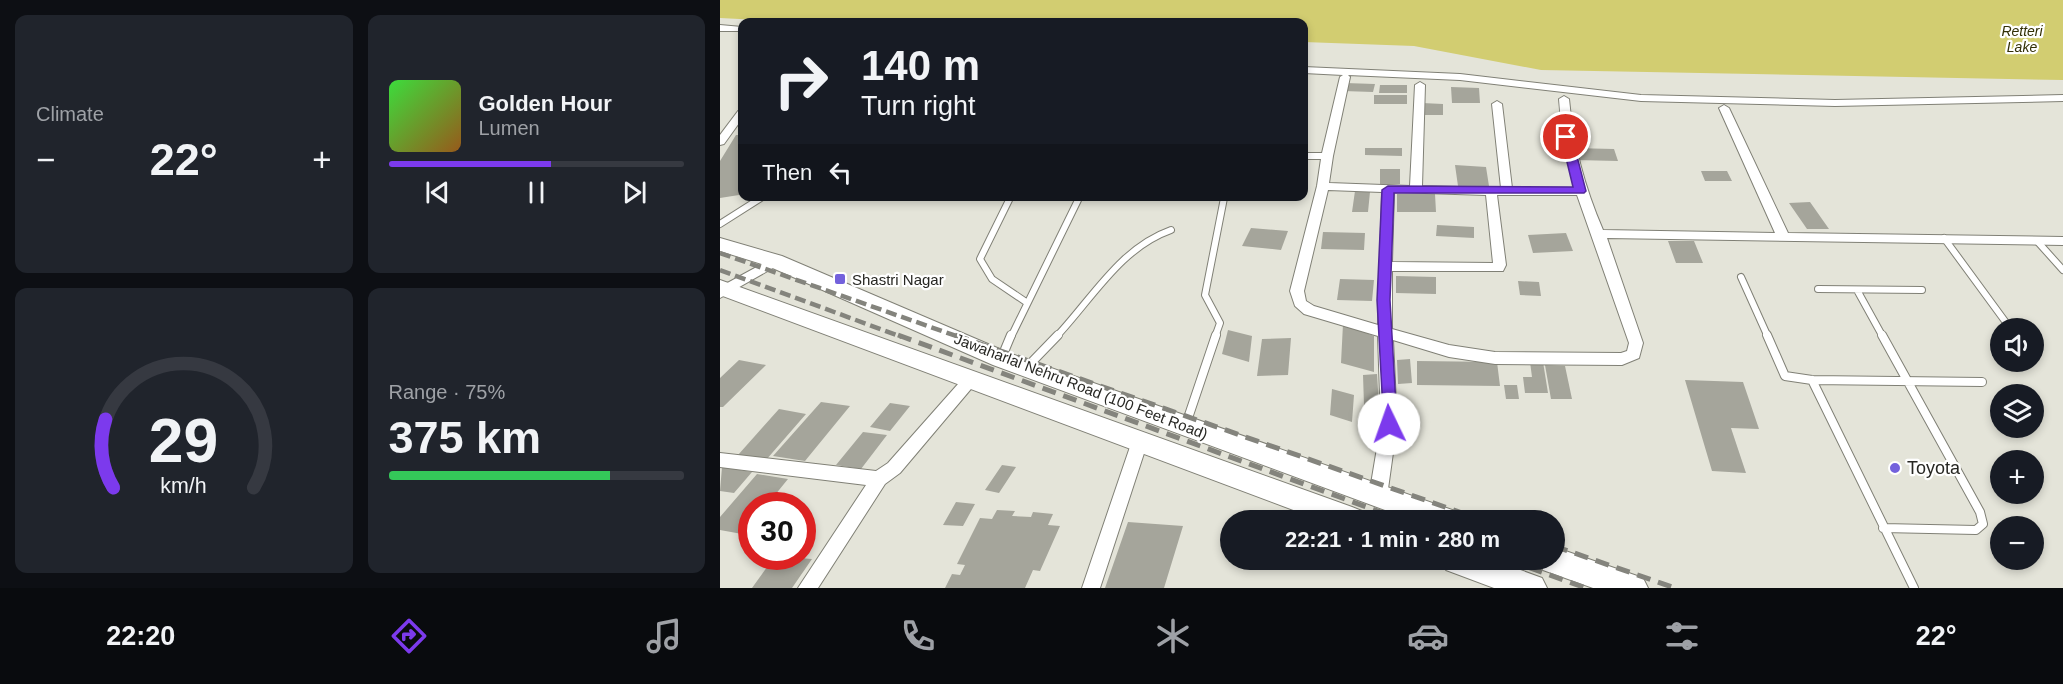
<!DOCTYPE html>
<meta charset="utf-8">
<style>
body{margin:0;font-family:Arial,sans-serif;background:#20242c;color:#f1f3f6;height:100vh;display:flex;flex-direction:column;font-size:22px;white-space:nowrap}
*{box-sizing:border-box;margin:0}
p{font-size:20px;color:#9ea1a6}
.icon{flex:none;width:33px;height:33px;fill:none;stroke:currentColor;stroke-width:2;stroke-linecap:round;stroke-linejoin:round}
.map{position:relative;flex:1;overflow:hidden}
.drawer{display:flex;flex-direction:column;gap:15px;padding:15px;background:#0d0f14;width:720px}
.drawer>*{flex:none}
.guide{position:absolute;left:18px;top:18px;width:570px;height:183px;border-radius:12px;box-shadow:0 3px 9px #0003;background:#171b24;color:#f1f3f6;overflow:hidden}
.controls{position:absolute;left:1270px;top:318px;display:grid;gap:12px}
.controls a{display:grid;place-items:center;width:54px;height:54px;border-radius:50%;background:#171b24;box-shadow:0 3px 9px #0003;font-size:30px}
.speed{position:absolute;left:18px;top:492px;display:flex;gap:12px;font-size:30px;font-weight:700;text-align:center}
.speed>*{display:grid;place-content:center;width:78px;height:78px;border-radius:50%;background:#171b24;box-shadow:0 3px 9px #0003;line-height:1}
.speed .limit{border:9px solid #d22;background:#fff;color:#111}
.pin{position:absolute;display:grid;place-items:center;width:51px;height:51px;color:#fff;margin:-26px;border:3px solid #fff;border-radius:50%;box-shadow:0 2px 6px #0007}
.me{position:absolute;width:66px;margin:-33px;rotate:357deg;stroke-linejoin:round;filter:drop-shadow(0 0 4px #0008)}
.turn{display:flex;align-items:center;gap:21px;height:126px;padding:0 24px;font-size:27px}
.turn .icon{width:78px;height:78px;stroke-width:2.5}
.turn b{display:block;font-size:42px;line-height:51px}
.then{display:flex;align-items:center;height:57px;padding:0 24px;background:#0003;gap:12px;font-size:22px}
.big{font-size:45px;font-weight:700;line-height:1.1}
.drawer .tile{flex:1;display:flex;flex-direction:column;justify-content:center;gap:9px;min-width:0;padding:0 21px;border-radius:12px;background:#20242c}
.drawer .dial{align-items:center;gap:0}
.dial svg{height:156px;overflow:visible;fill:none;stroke:#363941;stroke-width:7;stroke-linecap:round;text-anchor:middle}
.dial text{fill:#f1f3f6;stroke:none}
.song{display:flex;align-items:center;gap:18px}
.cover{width:72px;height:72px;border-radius:9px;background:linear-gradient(135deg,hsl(120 70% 55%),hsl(30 70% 35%))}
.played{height:6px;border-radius:3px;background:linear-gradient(90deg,#7c3aed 55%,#363941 55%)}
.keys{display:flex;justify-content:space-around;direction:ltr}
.heat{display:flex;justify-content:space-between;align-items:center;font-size:33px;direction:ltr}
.charge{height:9px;border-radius:4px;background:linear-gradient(90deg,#34c759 75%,#363941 0)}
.drawer .tiles{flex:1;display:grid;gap:15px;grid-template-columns:repeat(2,1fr)}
.trip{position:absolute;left:500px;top:510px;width:345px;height:60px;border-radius:30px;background:#171b24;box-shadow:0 3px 9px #0003;font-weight:700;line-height:60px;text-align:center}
.menu{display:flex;height:96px;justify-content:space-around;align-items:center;background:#090b0e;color:#9ea1a6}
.menu .icon{width:42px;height:42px}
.menu .active{color:#7c3aed}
.menu b{font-size:27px;color:#f1f3f6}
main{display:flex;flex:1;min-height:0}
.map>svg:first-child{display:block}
</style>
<main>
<section class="drawer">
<div class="tiles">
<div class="tile"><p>Climate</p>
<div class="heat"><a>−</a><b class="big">22°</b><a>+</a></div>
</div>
<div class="tile">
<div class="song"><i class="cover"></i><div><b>Golden Hour</b><p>Lumen</p></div></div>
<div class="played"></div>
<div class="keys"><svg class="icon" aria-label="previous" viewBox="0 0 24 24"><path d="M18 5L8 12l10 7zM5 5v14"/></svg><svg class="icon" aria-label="pause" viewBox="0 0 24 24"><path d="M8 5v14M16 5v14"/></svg><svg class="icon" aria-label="next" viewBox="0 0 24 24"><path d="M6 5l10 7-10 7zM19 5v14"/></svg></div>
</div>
<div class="tile dial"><svg viewBox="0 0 100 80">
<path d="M14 69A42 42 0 1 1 86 69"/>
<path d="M14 69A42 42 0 0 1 10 34" stroke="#7c3aed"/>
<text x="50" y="56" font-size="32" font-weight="700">29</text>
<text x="50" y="72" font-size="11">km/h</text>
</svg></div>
<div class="tile"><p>Range · 75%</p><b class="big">375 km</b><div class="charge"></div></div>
</div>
</section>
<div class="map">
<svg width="1343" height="588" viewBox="0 0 1343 588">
<rect width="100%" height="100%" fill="#e4e4d9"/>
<path fill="#d2cd71" d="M0,0h1343v80l-522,-10 -127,-24 -110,-4v-20h-506l-78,-4z"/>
<path fill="#a5a59b" d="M625,83l30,1 -2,8 -30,-1z
M660,85h27v8h-28z
M731,87l28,1 1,15h-28z
M654,95h33v9h-33z
M702,103l21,1v11h-22z
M16,135h6v54l-3,6 -19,3v-37z
M645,148h37v8l-37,-1z
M852,148l42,1 4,12 -43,-1z
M735,165l31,2 3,19h-31z
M660,169h20v15l-20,1z
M981,171h26l5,10h-27z
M635,191l15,1 -2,20h-16z
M677,194h38l1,18h-39z
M1090,202l19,27h-22l-18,-26z
M717,225l37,2v11l-38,-2z
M531,228l37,3 -7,19 -39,-4z
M603,232l42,1 -1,17 -43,-1z
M846,233l7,18 -40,2 -5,-18z
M948,241h26l9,22h-27z
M676,276l40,1v17l-40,-1z
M620,279l34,1 -2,21 -35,-1z
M798,281l21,1 2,14 -21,-1z
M623,324l31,12v36l-33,-9z
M508,330l24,6 -3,26 -27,-8z
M571,338l-3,37 -31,1 5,-37z
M690,359l2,24 -14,1 -1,-24z
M19,360l27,5 -43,42h-3v-29z
M697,361l80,1 3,24 -83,-1z
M810,362h13l5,31h-23l-2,-16h9z
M825,365l20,1 7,33h-21z
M657,374l2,31h-15l-1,-30z
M965,380l58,2 16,47 -28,-1 15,45 -34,-2z
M784,385h13l2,14h-13z
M612,389l22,6 -2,27 -22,-7z
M101,402l29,4 -45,55 -32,-5z
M170,403l20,3 -20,25 -20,-4z
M59,409l27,5 -40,46 -28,-5z
M143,432l24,3 -26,34 -25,-4z
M282,465l14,2 -17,26 -14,-3z
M2,467l30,5 -18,21 -14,-2z
M37,474l31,5 -22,27h-14v16l-10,12 -22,-4v-13z
M236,502l19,2 -12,22 -20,-1z
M277,510l18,1 -3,5 19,1 2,-5 20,2 -5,11 12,1 -20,45 -7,-1 -8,18h-80l7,-14 8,1 5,-10 -8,-1 23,-46 12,1z
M408,522l55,4 -19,62h-59z
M55,556l37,3 -20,29h-40z"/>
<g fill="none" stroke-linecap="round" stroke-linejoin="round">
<g stroke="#808076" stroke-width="8">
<path id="service-far1" d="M291,196l-31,63 12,20 34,23
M0,224l44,-28
M1224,238l66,90
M1317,241l26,29
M1021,277l27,60
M1098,289l104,1
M1137,290l26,47
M291,337l69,-141
M336,337c36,-38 64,-89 115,-107
M495,337l5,-14 -15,-28 19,-97"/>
</g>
<g stroke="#808076" stroke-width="10">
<path id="service" d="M1047,335l18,41 27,4 170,2
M1162,335l98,177 3,12 -7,6 -93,-2
M281,359l10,-24
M308,366l30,-31
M1092,380l102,208
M466,424l30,-89"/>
</g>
<g stroke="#808076" stroke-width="2">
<path id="minor" d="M0,25l22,2v4h-22z
M584,67l156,7 181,21 194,5 228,-5v6l-228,5 -194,-5 -181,-21 -112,-5 2,2 -17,79 -4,27 81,3 5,-101 5,-3 5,3 -3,101 79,2 -9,-84 5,-3 5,3 10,84h63c-9,-29 -14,-59 -16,-89l5,-3 5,3c4,46 16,89 34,131l172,3 -56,-125 5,-3 5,3 59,125 275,4v8l-456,-7 36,105 -4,15 -17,7 -127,-1 -46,-7 -56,-17 4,84 -10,72 -3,5 -6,3 -6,-3 -3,-5 12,-72 -3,-88 -74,-22 -9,-8 -5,-15 27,-105 4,-27h-17v-6h18l18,-76 3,-2 -39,-2zM608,190l54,2 -4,133 -64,-19 -8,-5 -2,-10zM674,192l92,3 7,68 -101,-1zM777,195h80l52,148 -2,8 -6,2 -126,-1 -46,-7 -57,-16v-58h111l3,-6z
M22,110v9l-18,25 -4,1v-10l18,-24z
M55,257l5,1 1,3 -1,3 -60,34v-11z
M251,373l5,2 3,4 -3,4 -76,90 -15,11 -67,104h-20l68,-103 -146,-18v-14l156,18 12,-8 78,-88z
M420,434l6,2 2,5 -48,147h-18l50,-147 2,-5z"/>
</g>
<g stroke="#808076" stroke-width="2">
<path id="primary" d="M0,238l62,18 227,97 446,158 4,9h-47l-419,-155 -225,-99 -48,-15z
M0,280l632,227 10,4 4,9h-46l-600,-225z
M834,547l89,31 5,10h-55l-50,-18 -4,-10h15z
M722,560h51l49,18 5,10h-53l-48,-18z"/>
</g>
<use href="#service-far1" stroke="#fff" stroke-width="6"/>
<use href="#service" stroke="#fff" stroke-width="8"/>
<use href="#minor" fill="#fff" fill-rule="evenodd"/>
<use href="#primary" fill="#fff" fill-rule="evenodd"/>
<path stroke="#84847d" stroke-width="4.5" stroke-dasharray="11 5" stroke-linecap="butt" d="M0,253l239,84
M0,270l182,67"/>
<path stroke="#84847d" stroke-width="5" stroke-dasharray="14 8" stroke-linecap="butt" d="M178,335l504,185
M235,335l527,185
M834,546l121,42
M788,560l78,28"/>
</g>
<path fill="#7c3aed" stroke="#51269a" stroke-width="1.5" d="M846,134l6,3 14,54 -2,2h-190l-4,107 7,124 -2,5h-11l-7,-129 5,-110 6,-4 185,1 -12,-50z"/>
<g fill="#7361dc" stroke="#fff" stroke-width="2">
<rect x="114" y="273" width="12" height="12" rx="3"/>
<circle cx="1175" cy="468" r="6"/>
</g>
<g text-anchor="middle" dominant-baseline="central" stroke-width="4.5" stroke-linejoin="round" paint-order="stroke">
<g font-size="14" font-style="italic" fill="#322f06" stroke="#fff">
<text x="1302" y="31">Retteri<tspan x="1302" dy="16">Lake</tspan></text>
</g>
<g font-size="15" fill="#272723" stroke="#fff" text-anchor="start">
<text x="132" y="279">Shastri Nagar</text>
</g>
<g font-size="15" fill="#272723" stroke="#fff">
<text transform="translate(361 386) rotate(21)">Jawaharlal Nehru Road (100 Feet Road)</text>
</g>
<g font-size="18" fill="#272723" stroke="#fff" text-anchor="start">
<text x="1187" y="468">Toyota</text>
</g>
</g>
</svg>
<div class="controls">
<a><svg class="icon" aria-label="sound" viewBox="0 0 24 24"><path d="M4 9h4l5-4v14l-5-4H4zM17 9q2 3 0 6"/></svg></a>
<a><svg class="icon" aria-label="layers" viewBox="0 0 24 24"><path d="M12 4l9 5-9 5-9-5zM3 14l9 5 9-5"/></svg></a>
<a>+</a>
<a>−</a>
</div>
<div class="speed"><div class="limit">30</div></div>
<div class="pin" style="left:846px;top:137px;background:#d93025"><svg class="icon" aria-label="arrive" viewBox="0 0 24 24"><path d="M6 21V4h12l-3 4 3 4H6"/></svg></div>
<svg class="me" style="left:669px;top:424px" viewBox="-20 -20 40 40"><circle r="19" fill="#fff"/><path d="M0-13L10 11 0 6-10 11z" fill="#7c3aed"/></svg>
<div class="trip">22:21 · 1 min · 280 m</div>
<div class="guide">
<div class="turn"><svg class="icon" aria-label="right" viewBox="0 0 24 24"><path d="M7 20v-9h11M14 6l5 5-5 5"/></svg><div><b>140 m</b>Turn right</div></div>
<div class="then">Then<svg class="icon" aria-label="left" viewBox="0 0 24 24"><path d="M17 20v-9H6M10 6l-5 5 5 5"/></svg></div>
</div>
</div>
</main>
<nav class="menu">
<b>22:20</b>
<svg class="icon active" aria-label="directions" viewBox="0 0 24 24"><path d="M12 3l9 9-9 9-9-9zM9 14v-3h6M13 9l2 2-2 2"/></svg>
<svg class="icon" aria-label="music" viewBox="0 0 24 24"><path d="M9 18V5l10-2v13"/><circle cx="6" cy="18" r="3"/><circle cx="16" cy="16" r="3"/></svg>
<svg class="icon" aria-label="phone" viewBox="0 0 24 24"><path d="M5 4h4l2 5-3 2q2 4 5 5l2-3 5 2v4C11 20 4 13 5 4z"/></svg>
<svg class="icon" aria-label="climate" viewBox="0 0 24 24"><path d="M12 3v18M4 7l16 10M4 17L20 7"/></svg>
<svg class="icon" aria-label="car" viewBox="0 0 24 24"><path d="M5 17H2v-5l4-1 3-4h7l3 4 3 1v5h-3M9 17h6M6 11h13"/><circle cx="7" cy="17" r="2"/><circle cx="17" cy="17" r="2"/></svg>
<svg class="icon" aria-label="filters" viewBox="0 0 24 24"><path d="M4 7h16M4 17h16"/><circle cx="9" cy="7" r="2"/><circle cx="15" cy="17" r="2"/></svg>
<b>22°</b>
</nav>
